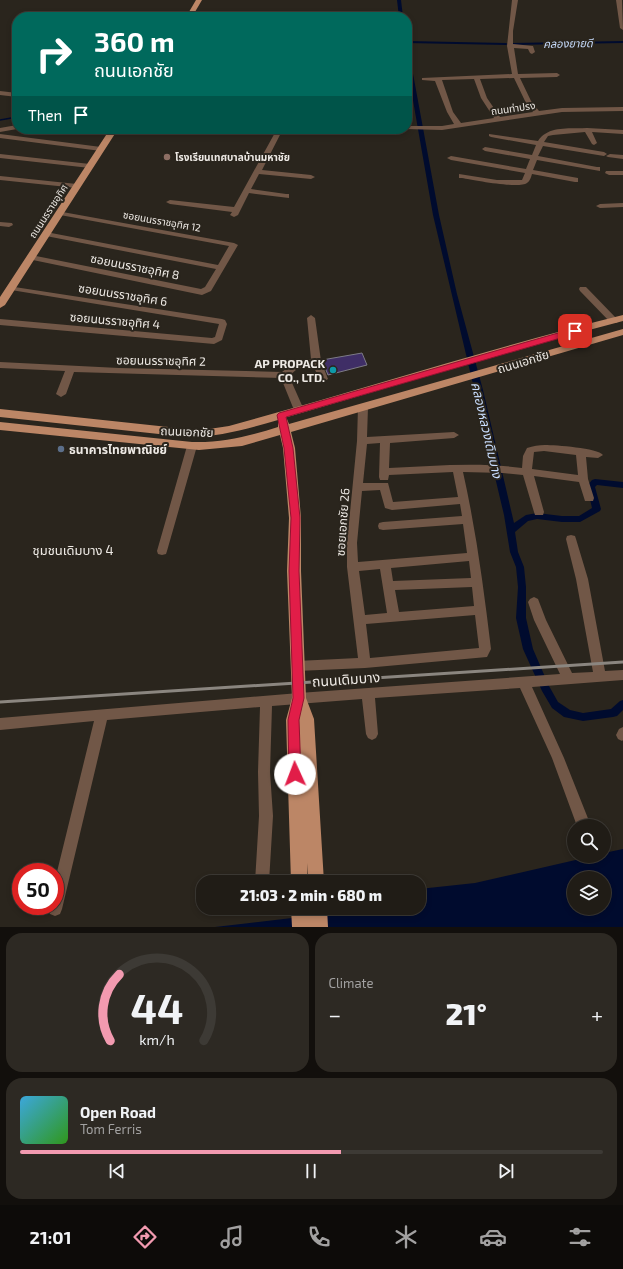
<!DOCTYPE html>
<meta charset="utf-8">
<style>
body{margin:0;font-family:"Exo 2","Noto Sans Thai",sans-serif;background:#2d2923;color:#f1f3f6;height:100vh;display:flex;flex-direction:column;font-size:15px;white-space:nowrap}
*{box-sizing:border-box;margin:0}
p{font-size:13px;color:#a2a1a1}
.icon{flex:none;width:22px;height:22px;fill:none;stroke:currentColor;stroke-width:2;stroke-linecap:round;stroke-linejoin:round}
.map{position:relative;height:927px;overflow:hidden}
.sheet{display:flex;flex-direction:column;gap:6px;padding:6px;background:#120f0c;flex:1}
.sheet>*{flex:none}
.banner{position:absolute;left:12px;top:12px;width:400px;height:122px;border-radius:16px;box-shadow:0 2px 6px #0003,0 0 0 1px #3d3a35;background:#00695c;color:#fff;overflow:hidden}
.fabs{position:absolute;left:567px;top:819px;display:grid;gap:8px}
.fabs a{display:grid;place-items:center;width:44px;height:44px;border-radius:50%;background:#201c16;box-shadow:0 2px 6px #0003,0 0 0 1px #3d3a35;font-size:20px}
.speed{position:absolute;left:12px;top:863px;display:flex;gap:8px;font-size:20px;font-weight:700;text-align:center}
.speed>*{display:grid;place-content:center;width:52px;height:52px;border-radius:50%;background:#201c16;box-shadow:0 2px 6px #0003,0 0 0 1px #3d3a35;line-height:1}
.speed .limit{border:6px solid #d22;background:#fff;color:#111}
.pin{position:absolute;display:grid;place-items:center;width:34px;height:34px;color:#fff;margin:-17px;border-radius:8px;box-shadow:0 2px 6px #0006}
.me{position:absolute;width:44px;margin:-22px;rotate:358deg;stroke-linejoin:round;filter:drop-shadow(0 0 3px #0008)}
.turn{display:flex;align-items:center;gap:14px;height:84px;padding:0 16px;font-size:18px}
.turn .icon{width:52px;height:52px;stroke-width:2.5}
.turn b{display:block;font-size:28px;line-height:34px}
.then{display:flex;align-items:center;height:38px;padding:0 16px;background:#0003;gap:8px;font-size:15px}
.big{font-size:30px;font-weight:800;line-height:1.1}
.sheet .widget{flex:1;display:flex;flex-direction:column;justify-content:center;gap:6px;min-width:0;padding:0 14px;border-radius:16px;background:#2d2923}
.sheet .dial{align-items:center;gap:0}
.dial svg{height:104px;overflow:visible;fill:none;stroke:#3d3a35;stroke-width:7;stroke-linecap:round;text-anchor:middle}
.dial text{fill:#f1f3f6;stroke:none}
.song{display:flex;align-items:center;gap:12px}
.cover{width:48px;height:48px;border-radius:6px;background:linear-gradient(135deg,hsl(200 70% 55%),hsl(110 70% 35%))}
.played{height:4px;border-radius:2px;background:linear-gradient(90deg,#f29ab0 55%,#3d3a35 55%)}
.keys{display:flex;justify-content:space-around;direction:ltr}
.heat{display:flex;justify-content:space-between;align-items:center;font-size:22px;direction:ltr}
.sheet .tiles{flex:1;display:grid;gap:6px;grid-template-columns:1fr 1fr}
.widget:last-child{grid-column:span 2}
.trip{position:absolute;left:196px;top:875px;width:230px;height:40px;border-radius:16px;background:#201c16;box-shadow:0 2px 6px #0003,0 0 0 1px #3d3a35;font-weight:800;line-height:40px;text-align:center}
.dock{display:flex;height:64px;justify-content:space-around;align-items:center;background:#0d0b09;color:#a2a1a1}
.dock .icon{width:28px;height:28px}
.dock .current{color:#f29ab0}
.dock b{font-size:18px;color:#f1f3f6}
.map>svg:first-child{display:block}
</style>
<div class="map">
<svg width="623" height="927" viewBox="0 0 623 927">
<rect width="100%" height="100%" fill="#2a251d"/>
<path fill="#000b2e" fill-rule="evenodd" d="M623,849v78h-296l-1,-19h93v-19l56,-6 118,-27h11v-3zM574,878h30v30h-30z
M292,918v9h-77z"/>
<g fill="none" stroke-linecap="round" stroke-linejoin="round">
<path stroke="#000b2e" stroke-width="1.5" d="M0,120l17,-3"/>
<path fill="#000b2e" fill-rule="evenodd" d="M397,0h4l2,17h-4z
M407,41l99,2 2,1 -2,1 -99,-2z
M623,41v2l-110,2 -2,-1 2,-1z
M407,51l2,1 30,163 18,79 26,96 31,133 12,-8 11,-2 25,3h17l13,-8 -5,-22 5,-6 3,-1 28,3v6l-26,-3 -2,2 6,22 -1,2 -20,11h-18l-25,-3 -9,2 -13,11 3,20 6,15 2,20v31l7,31 16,37 9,16 12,8 13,3 28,-4 9,-8 3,-1v10l-6,6 -4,1 -30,4 -19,-4 -12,-9 -10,-17 -19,-42 -7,-31 2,-31 -2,-20 -6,-15 -6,-37 -71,-300 -26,-149z"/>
</g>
<path fill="#3f2e66" stroke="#7d7b86" d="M362,353l5,12 -39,10 -6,-15z"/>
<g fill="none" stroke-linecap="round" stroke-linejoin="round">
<path fill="#715747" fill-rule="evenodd" d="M512,0h6l-5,31v13l20,2 2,6 -3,2 -2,-1 -2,-4 -14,-1 4,26 39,-1 3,2 -3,2 -37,1 11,23 8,10 23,-3 61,-1v4l-61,1 -120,18 -37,-1h2v-3h35l12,-2 -7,-12 -12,-31 -13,-1v-2l90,-4 -5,-28zM514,78l11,23 8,11 -33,5 -13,-19 -7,-19zM474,79l7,19 13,20 -33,5 -8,-11 -11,-32z
M616,0h6l1,30 -3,-2z
M0,91l17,2v4l-17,-2z
M17,125v4l-17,3v-4z
M587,128l36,2v4l-31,-2 5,11 -3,2 -2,-1 -7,-12 -32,3 -5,1 -4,6 60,10 3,2 -3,2 -61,-10 -5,10 59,11h3v4l-63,-11 -4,10 45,8v4h-3l-43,-8c-1,3 -2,7 -5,9 -8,6 -54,-3 -65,-5h-3v-4l38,6h25l3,-7 -74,-13 -4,-2 4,-2 75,13 4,-10 -45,-8 -3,-2 3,-2 47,8 4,-10 -45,-8 -2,-1v-2l49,7c10,-16 33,-12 49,-13z
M84,129h20l11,3 -3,2 -25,-3z
M277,129h6l-21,41 49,5 4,2 -4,2 -52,-5 -8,15 35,5h3v4l-40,-5 -11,22 -4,2 -4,-2 2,-3 -62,-8 -4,-2 4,-2 64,7z
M0,134l101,13 3,2 -3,2 -101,-13z
M0,154l90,10 4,2 -4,2 -90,-10z
M610,154l13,1v4l-15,-2 -2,-1z
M606,171h17v4h-14l-4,-2z
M0,176l77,8 4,2 -4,2 -77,-8z
M623,203v4l-23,1 -4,-2 4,-2z
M57,211l177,32 4,2 -27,46 -9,4 -174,-36 -1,-2 4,-2 170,34 4,-2 11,-18 -170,-33 -4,-2 4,-2 172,33 11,-19 -169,-31 -4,-2z
M0,222l12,1 1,2 -4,2 -9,-1z
M8,286l214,33 3,1 2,4 -5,16 -8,4 -214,-19v-6l212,19 3,-1 4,-13 -208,-34 -4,-2z
M580,287h6l31,32 1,2 -1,2h-6l-31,-32 -1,-2z
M311,315l4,3 6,43 7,18 -5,3 -3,-1 -7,-16 -16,4 -8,7 15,34 -5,3 -5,-3 -13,-32 -207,-6 -8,22 -5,3 -5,-3 9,-23 -65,-3v-6l119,6 163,4 9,-7 20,-6 -4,-41z
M363,404l5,3 -1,30 87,-5 5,3 -5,3 -64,5 -1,25c45,-2 89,-6 133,0l1,-12 4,-8c6,-2 12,-3 18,-3 10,0 53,3 58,10l-5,3 -12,-1 2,22 6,19 -1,3h-8l-6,-19 -45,-6 10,36 -1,3h-8l-1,-3 -11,-37 -20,-2 -40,-1c13,58 21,118 28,177l-4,8 -122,11 -68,3 -4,-1 -2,-4 2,-4 4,-1 61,-3 -11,-91v-24l10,-102 1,-34zM380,443l-1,34 1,3h8l1,-5 64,-3 5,25 -65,5 -5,-19h-25l4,-39zM544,451l32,4 2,20 -46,-6 2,-17zM380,490l5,18 7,2 68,-6 2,12 -79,6 -4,1 -1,3 1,3 4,1 80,-6 4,29 -109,9 -1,-19 5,-52zM469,561l2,17 -78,3 -2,-13zM380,569l7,44 -22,2 -6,-44zM472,587l2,19 -75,6 -4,-22zM475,615l4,33 -109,10 -4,-34z
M192,443l5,3 -30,105 -1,3 -4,1 -4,-1 -1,-3 30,-105z
M571,535l4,1 1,3 12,40 17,92 18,-1v10l-91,7 32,71 27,68h-14l-25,-68 -32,-70 -145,10 3,36 -2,4 -4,2 -4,-2 -2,-4 -4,-35 -90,7 -2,66 3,44 -4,66h-14l4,-66 -1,-44 2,-65 -153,13 -45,189 -2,5 -5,2 -5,-2 -2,-5 1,-3h6v-26l39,-159 -94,9v-12l299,-25 261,-19 -26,-54 -6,-18 2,-3 4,-2 4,2 8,21 26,53 21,-1 -17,-93 -10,-40 1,-3z
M623,727v13l-1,1 -4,-2 -2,-4 3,-6z"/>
<path fill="#bc8666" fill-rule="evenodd" d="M196,0h6l-10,17h-6z
M110,129h8l-113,176 -5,3v-11z
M623,315v6l-83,22 -256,75 3,1 2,5 334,-95v6l-332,97 4,16 6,70v53l5,127 8,21 10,163h-16l-1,-19v19h-16l-5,-162 6,-22 -5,-127 2,-53 -6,-70 -3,-13 -38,11 -43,4 -199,-20v-8l192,20c30,1 58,-6 86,-15v-7c-31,9 -58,17 -91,17l-187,-20v-8l187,20h22l20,-3c131,-36 262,-78 394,-111z
M291,908h18l1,19h-18z
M309,908h18l1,19h-18z"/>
<path stroke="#8b8680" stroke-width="3" d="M0,702l623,-40"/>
</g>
<path fill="#e11d48" stroke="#92132f" d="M572,329h6l1,2 -1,2 -292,84 7,31 7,70 -1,53 5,127 -5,22 2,54 -2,4 -4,2 -4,-2 -2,-4 -1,-54 5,-22 -4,-127 2,-53 -7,-70 -7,-33 2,-2z"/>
<circle fill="#8d6e63" stroke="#2a251d" stroke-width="1.5" cx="167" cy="157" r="4"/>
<circle fill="#0f9aa8" stroke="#2a251d" stroke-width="1.5" cx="333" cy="370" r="4"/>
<circle fill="#5c6f8a" stroke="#2a251d" stroke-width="1.5" cx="61" cy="449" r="4"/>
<g text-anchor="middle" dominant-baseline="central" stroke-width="4" stroke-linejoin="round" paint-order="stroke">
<g font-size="10" fill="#eeeae5" stroke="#2a251d">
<text transform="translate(513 108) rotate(-8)">ถนนท่าปรง</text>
<text transform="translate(48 211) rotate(-57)">ถนนนรราชอุทิศ</text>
<text transform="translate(162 221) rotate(10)">ซอยนนรราชอุทิศ 12</text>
</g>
<g font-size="10" font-weight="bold" fill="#eeeae5" stroke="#2a251d" text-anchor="start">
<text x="175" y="157">โรงเรียนเทศบาลบ้านมหาชัย</text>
</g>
<g font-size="11" font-style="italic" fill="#c9deff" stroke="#2a251d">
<text transform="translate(568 43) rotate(-1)">คลองยายดี</text>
</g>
<g font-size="12" fill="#eeeae5" stroke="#2a251d">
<text transform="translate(135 266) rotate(11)">ซอยนนรราชอุทิศ 8</text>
<text transform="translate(123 294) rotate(9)">ซอยนนรราชอุทิศ 6</text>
<text transform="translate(115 320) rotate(5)">ซอยนนรราชอุทิศ 4</text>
<text transform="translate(161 360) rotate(1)">ซอยนนรราชอุทิศ 2</text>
<text transform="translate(523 361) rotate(-17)">ถนนเอกชัย</text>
<text transform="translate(187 431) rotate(2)">ถนนเอกชัย</text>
<text transform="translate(342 522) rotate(-86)">ซอยเอกชัย 26</text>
</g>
<g font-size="12" font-weight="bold" fill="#eeeae5" stroke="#2a251d" text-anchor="end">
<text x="325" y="363">AP PROPACK<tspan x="325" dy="14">CO., LTD.</tspan></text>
<text x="69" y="449" text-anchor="start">ธนาคารไทยพาณิชย์</text>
</g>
<g font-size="13" font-style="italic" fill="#c9deff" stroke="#2a251d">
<text transform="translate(487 430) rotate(77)">คลองหลวงเดิมบาง</text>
</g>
<g font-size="13" fill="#eeeae5" stroke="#2a251d">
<text x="73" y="550">ชุมชนเดิมบาง 4</text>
</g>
<g font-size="14" fill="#eeeae5" stroke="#2a251d">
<text transform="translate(346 679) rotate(-4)">ถนนเดิมบาง</text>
</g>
</g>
</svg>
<div class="fabs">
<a><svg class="icon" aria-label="search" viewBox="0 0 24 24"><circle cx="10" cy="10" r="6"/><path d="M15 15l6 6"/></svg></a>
<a><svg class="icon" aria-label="layers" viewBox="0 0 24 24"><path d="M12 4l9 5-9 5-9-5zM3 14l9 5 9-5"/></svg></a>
</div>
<div class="speed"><div class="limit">50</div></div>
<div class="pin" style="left:575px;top:331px;background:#d93025"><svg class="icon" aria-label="arrive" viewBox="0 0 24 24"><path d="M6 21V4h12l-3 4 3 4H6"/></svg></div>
<svg class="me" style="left:295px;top:774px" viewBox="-20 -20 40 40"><circle r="19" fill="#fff"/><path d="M0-13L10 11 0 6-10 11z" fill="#e11d48"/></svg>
<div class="trip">21:03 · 2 min · 680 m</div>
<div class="banner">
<div class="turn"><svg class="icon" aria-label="right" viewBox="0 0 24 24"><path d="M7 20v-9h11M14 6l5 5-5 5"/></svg><div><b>360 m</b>ถนนเอกชัย</div></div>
<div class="then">Then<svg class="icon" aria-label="arrive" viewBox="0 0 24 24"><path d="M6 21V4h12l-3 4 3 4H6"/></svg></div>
</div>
</div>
<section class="sheet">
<div class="tiles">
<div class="widget dial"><svg viewBox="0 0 100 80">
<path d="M14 69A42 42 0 1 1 86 69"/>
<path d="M14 69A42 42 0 0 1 21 18" stroke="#f29ab0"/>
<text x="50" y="56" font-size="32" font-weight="700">44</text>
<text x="50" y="72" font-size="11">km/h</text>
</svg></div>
<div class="widget"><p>Climate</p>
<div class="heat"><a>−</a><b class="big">21°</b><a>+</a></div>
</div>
<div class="widget">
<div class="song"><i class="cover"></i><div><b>Open Road</b><p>Tom Ferris</p></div></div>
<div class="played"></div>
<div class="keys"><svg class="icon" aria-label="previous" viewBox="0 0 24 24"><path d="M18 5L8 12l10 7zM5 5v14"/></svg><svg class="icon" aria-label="pause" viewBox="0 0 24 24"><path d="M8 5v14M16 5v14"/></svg><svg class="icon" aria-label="next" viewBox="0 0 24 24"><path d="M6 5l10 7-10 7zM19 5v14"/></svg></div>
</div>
</div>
</section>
<nav class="dock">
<b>21:01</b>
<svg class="icon current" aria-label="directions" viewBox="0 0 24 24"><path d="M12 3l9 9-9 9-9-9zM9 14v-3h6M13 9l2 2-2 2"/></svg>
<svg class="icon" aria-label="music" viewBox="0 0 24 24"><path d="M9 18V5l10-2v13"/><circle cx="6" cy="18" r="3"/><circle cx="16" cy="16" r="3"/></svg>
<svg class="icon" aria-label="phone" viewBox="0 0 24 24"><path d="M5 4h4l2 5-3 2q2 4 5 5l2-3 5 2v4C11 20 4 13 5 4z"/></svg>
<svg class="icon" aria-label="climate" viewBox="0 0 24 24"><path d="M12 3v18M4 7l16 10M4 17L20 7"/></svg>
<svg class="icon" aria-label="car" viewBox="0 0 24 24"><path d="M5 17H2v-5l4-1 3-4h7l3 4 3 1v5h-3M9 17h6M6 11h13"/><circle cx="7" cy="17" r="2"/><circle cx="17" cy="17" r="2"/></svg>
<svg class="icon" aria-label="filters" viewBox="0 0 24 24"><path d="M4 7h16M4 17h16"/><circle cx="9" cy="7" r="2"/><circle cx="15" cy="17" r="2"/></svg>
</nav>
